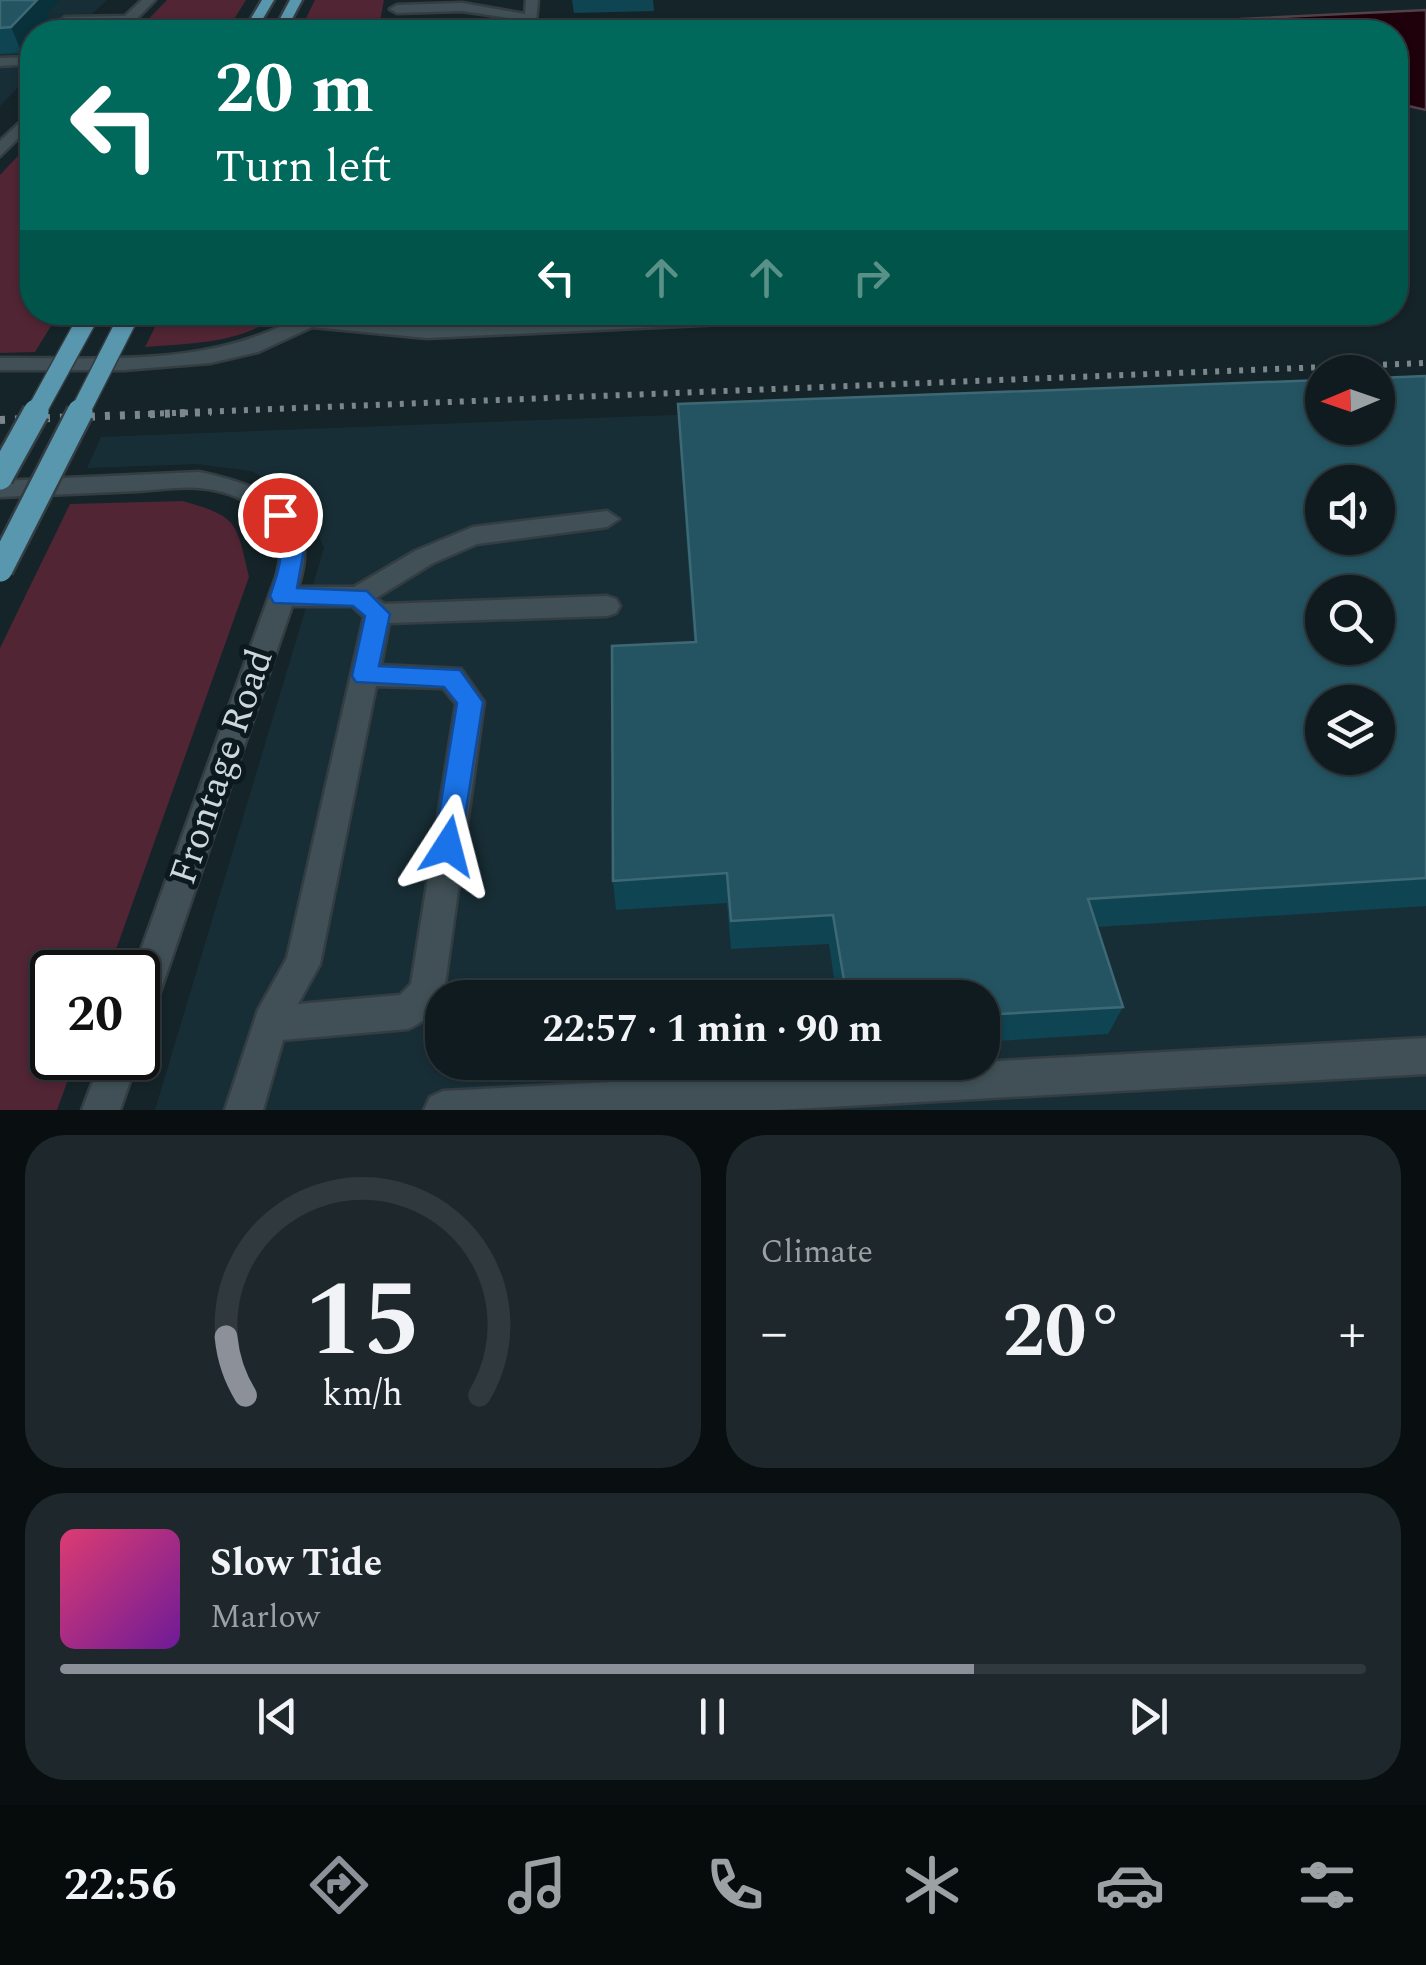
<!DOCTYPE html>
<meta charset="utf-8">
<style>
body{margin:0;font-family:Spectral,serif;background:#1e282c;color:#f1f3f6;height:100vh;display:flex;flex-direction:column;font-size:38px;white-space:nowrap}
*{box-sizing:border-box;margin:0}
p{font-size:32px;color:#9ca1a4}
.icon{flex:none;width:55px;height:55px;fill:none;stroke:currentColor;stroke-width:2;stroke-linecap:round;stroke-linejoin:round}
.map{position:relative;height:1110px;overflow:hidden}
.panel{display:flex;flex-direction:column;gap:25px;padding:25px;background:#090f11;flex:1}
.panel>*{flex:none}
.hud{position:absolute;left:20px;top:20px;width:1388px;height:305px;border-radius:40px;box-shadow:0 2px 8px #0004,0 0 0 2px #30393d;background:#00695c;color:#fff;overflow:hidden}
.needle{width:65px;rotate:268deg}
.tools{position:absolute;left:1305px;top:355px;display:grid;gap:20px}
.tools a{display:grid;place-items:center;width:90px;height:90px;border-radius:50%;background:#101b1f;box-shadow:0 2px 8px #0004,0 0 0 2px #30393d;font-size:50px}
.speed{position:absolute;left:30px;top:950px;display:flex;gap:20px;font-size:50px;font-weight:700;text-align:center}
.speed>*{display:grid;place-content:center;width:130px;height:130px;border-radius:50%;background:#101b1f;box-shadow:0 2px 8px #0004,0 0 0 2px #30393d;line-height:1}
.speed .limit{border:5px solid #111;border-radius:15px;background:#fff;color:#111}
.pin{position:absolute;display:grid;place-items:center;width:85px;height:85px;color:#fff;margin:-42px;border:5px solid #fff;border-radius:50%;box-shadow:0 2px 10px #0007}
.me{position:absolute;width:110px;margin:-55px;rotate:9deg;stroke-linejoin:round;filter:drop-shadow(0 0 8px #0008)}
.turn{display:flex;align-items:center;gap:35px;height:210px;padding:0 30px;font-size:45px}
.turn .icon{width:130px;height:130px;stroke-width:2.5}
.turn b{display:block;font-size:70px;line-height:85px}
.lanes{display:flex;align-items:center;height:95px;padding:0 30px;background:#0003;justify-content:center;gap:50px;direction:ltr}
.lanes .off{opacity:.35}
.big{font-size:75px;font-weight:700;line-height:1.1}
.panel .widget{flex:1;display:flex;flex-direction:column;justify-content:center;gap:15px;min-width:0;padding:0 35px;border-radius:40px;background:#1e282c}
.panel .dial{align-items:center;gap:0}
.dial svg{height:260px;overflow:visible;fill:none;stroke:#30393d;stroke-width:7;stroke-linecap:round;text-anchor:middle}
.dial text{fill:#f1f3f6;stroke:none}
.song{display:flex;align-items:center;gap:30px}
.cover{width:120px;height:120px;border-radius:15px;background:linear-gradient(135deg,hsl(340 70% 55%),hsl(280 70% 35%))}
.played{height:10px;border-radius:5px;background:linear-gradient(90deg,#8c9099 70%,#30393d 70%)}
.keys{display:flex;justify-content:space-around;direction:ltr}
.heat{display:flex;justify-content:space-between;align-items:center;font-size:55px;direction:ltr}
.panel .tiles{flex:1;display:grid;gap:25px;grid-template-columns:1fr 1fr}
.widget:last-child{grid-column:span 2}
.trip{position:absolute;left:425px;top:980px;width:575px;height:100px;border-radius:40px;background:#101b1f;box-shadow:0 2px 8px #0004,0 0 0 2px #30393d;font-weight:700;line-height:100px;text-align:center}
.menu{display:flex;height:160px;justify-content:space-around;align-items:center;background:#060b0c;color:#9ca1a4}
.menu .icon{width:70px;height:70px}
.menu .active{color:#8c9099}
.menu b{font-size:45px;color:#f1f3f6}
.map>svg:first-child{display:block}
</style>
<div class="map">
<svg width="1426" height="1110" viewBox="0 0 1426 1110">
<rect width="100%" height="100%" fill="#152429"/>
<path fill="#182e36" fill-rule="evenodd" d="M0,0h107l-35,32h-40v41l-32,33z
M1426,386v724h-1271l169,-562 -21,-49 -52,-28 -54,-7 -110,4 14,-31 1221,-47v38h56zM1322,482h56v56h-56zM1322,592h56v56h-56zM1322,702h56v56h-56zM442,998h540v64h-540z"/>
<path fill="#512534" d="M167,0h79l-20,32h-90z
M315,0h69l-6,32h-79z
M32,141v171l27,1 -24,39 -35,1v-178z
M162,313v-1l118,1c-37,31 -89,30 -135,34z
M183,501c56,16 53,21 66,76l-141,395h-56v86h24l-19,52h-57v-462l70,-144z"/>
<path fill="#1e010b" stroke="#524149" stroke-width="2.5" d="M1426,10v100l-31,-7v-71l-178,-2 9,-9 14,-2z"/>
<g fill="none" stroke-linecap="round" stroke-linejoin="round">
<g stroke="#333d42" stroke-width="5">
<path id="minor" d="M142,0h13l-31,32h-13l6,-8 -48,1 -8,7h-14l18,-15 60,-1z
M526,0h12l-2,22 -74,-11 -65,2 -7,-4 7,-4 65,-2 63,11z
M0,58l28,-1 4,1v6l-32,2z
M32,111v14l-32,31v-15z
M307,312l120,14 286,-14h147l-10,6 -423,20 -115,-11 -54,25 -48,11 -86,7h-124v-12c104,-1 216,11 307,-46z
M199,472c64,13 125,38 99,115h56l61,-36 58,-24 134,-16 12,8 -12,8 -130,17 -44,19 -57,35 8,6 223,-8 9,3 4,7 -4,7 -9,3 -218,7 -8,42 80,4 23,33 -40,290c-7,17 -19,30 -36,37l-125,11 -20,70h-38l33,-100 29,-52 77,-341 -12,-11h-60l-137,401 -5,12 -12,5v-52h-5l143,-395c17,-53 -27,-85 -77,-89 -19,-2 -41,2 -61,3 -46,2 -92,4 -138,6v-16zM376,686l67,2 13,16 -45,280 -11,11 -102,9 22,-40z
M1426,1038v36l-650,36h-352l6,-13 13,-6z
M102,1058h36l-18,52h-38z"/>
</g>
<g stroke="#333d42" stroke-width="5">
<path id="major" d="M262,0h12l-19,32h-12z
M290,0h12l-17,32h-12z"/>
</g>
<use href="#minor" fill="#405056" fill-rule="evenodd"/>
<use href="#major" fill="#5997ae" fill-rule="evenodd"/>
<path stroke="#7c878c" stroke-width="6" stroke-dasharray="4 8" stroke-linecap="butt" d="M148,414l1278,-51"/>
<path stroke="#7c878c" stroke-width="8" stroke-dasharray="5 10" stroke-linecap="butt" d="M0,420l211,-8"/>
<g stroke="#333d42" stroke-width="22" stroke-linecap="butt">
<path id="major-bridge-far1" d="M35,414l56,-102
M79,414l52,-102"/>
</g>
<g stroke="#333d42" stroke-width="30" stroke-linecap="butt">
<path id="major-bridge" d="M0,477l36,-65
M0,569l80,-157"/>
</g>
<use href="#major-bridge-far1" stroke="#5997ae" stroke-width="19"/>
<use href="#major-bridge" stroke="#5997ae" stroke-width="25"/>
</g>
<path fill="#0f4453" d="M0,0l47,14 3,8 -10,10h-8v9l-10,12 -22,1z
M572,0h81l1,11 -80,2z
M1426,376v530l-329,21 26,80 -15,27 -126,8v-44h-145l-8,-54 -98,5 -4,-46 -111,7 -3,-29 81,-239 -15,-206 -1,-32z"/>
<path fill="#09313c" d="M30,0h30l-13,14 3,8 -10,10h-8v9l-10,12 -11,-26z"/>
<path fill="#245462" stroke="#3e6874" stroke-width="2.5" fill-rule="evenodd" d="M0,0h37l-26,27 -11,1z
M1426,376v502l-338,21 35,108 -141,8v-17h-135l-14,-83 -102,6 -4,-48 -114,8 -1,-235 84,-4 -18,-238 644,-24v48h56v-50zM1322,482h56v56h-56zM1322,592h56v56h-56zM1322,702h56v56h-56z"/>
<path fill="#1a73e8" stroke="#114b97" stroke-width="2.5" d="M280,508l8,2 17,34 -8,44 70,3 23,23 -11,52 81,4 23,32 -24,153 -11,4 -10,-4 -4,-9 23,-143 -13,-16 -88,-5 -4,-6 13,-60 -12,-10 -79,-3 -4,-7c12,-36 16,-45 -1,-81z"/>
<g text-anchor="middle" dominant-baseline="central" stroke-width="10" stroke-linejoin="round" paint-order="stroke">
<g font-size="38" fill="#cdd6da" stroke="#0c1a20">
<text transform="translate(222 767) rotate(-71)">Frontage Road</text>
</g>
</g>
</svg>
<div class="tools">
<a><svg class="needle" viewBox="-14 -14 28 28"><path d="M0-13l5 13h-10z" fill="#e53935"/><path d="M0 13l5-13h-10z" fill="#9ca1a4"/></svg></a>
<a><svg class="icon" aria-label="sound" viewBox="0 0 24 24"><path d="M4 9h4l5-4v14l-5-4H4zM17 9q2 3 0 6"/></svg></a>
<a><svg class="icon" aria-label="search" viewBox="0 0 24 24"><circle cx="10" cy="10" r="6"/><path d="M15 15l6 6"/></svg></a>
<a><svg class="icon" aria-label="layers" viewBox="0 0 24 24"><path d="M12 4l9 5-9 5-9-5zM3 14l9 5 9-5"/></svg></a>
</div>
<div class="speed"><div class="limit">20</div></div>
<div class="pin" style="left:280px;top:515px;background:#d93025"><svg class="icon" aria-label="arrive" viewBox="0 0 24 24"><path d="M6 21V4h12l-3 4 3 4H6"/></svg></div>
<svg class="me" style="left:448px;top:846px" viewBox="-20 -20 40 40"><path d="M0-17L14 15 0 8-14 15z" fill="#1a73e8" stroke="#fff" stroke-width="4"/></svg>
<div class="trip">22:57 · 1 min · 90 m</div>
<div class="hud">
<div class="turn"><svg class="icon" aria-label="left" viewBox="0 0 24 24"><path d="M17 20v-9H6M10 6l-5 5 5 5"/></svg><div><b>20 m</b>Turn left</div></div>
<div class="lanes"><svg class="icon" aria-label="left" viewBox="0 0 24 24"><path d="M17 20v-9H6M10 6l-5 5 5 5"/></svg><svg class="icon off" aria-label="ahead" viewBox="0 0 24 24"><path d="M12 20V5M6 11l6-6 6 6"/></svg><svg class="icon off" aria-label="ahead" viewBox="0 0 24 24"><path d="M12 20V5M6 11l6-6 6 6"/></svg><svg class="icon off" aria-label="right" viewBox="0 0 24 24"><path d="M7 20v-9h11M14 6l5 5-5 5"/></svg></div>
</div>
</div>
<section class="panel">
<div class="tiles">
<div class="widget dial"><svg viewBox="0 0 100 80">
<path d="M14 69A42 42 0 1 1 86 69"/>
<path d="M14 69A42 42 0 0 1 8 51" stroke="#8c9099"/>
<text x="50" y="56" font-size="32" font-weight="700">15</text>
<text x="50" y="72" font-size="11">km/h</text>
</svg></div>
<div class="widget"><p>Climate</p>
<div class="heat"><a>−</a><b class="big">20°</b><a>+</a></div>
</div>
<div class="widget">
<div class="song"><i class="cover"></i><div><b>Slow Tide</b><p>Marlow</p></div></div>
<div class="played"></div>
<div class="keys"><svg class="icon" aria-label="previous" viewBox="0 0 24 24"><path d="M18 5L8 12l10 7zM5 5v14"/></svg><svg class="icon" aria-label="pause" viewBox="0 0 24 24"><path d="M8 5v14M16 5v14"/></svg><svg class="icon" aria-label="next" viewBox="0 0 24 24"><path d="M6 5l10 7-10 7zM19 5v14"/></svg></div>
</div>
</div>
</section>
<nav class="menu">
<b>22:56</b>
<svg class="icon active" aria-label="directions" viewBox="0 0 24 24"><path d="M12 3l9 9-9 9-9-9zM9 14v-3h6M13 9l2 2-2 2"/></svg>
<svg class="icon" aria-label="music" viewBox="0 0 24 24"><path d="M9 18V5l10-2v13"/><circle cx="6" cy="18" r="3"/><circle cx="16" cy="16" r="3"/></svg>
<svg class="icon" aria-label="phone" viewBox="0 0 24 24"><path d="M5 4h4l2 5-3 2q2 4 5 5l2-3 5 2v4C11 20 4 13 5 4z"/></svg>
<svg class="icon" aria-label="climate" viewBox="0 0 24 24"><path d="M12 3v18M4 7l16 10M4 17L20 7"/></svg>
<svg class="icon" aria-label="car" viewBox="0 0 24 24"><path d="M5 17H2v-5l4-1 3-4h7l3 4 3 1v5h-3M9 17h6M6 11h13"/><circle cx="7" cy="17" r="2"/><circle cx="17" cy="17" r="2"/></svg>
<svg class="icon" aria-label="filters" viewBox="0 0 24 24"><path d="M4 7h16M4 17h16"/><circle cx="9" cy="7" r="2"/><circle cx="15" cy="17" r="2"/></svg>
</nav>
